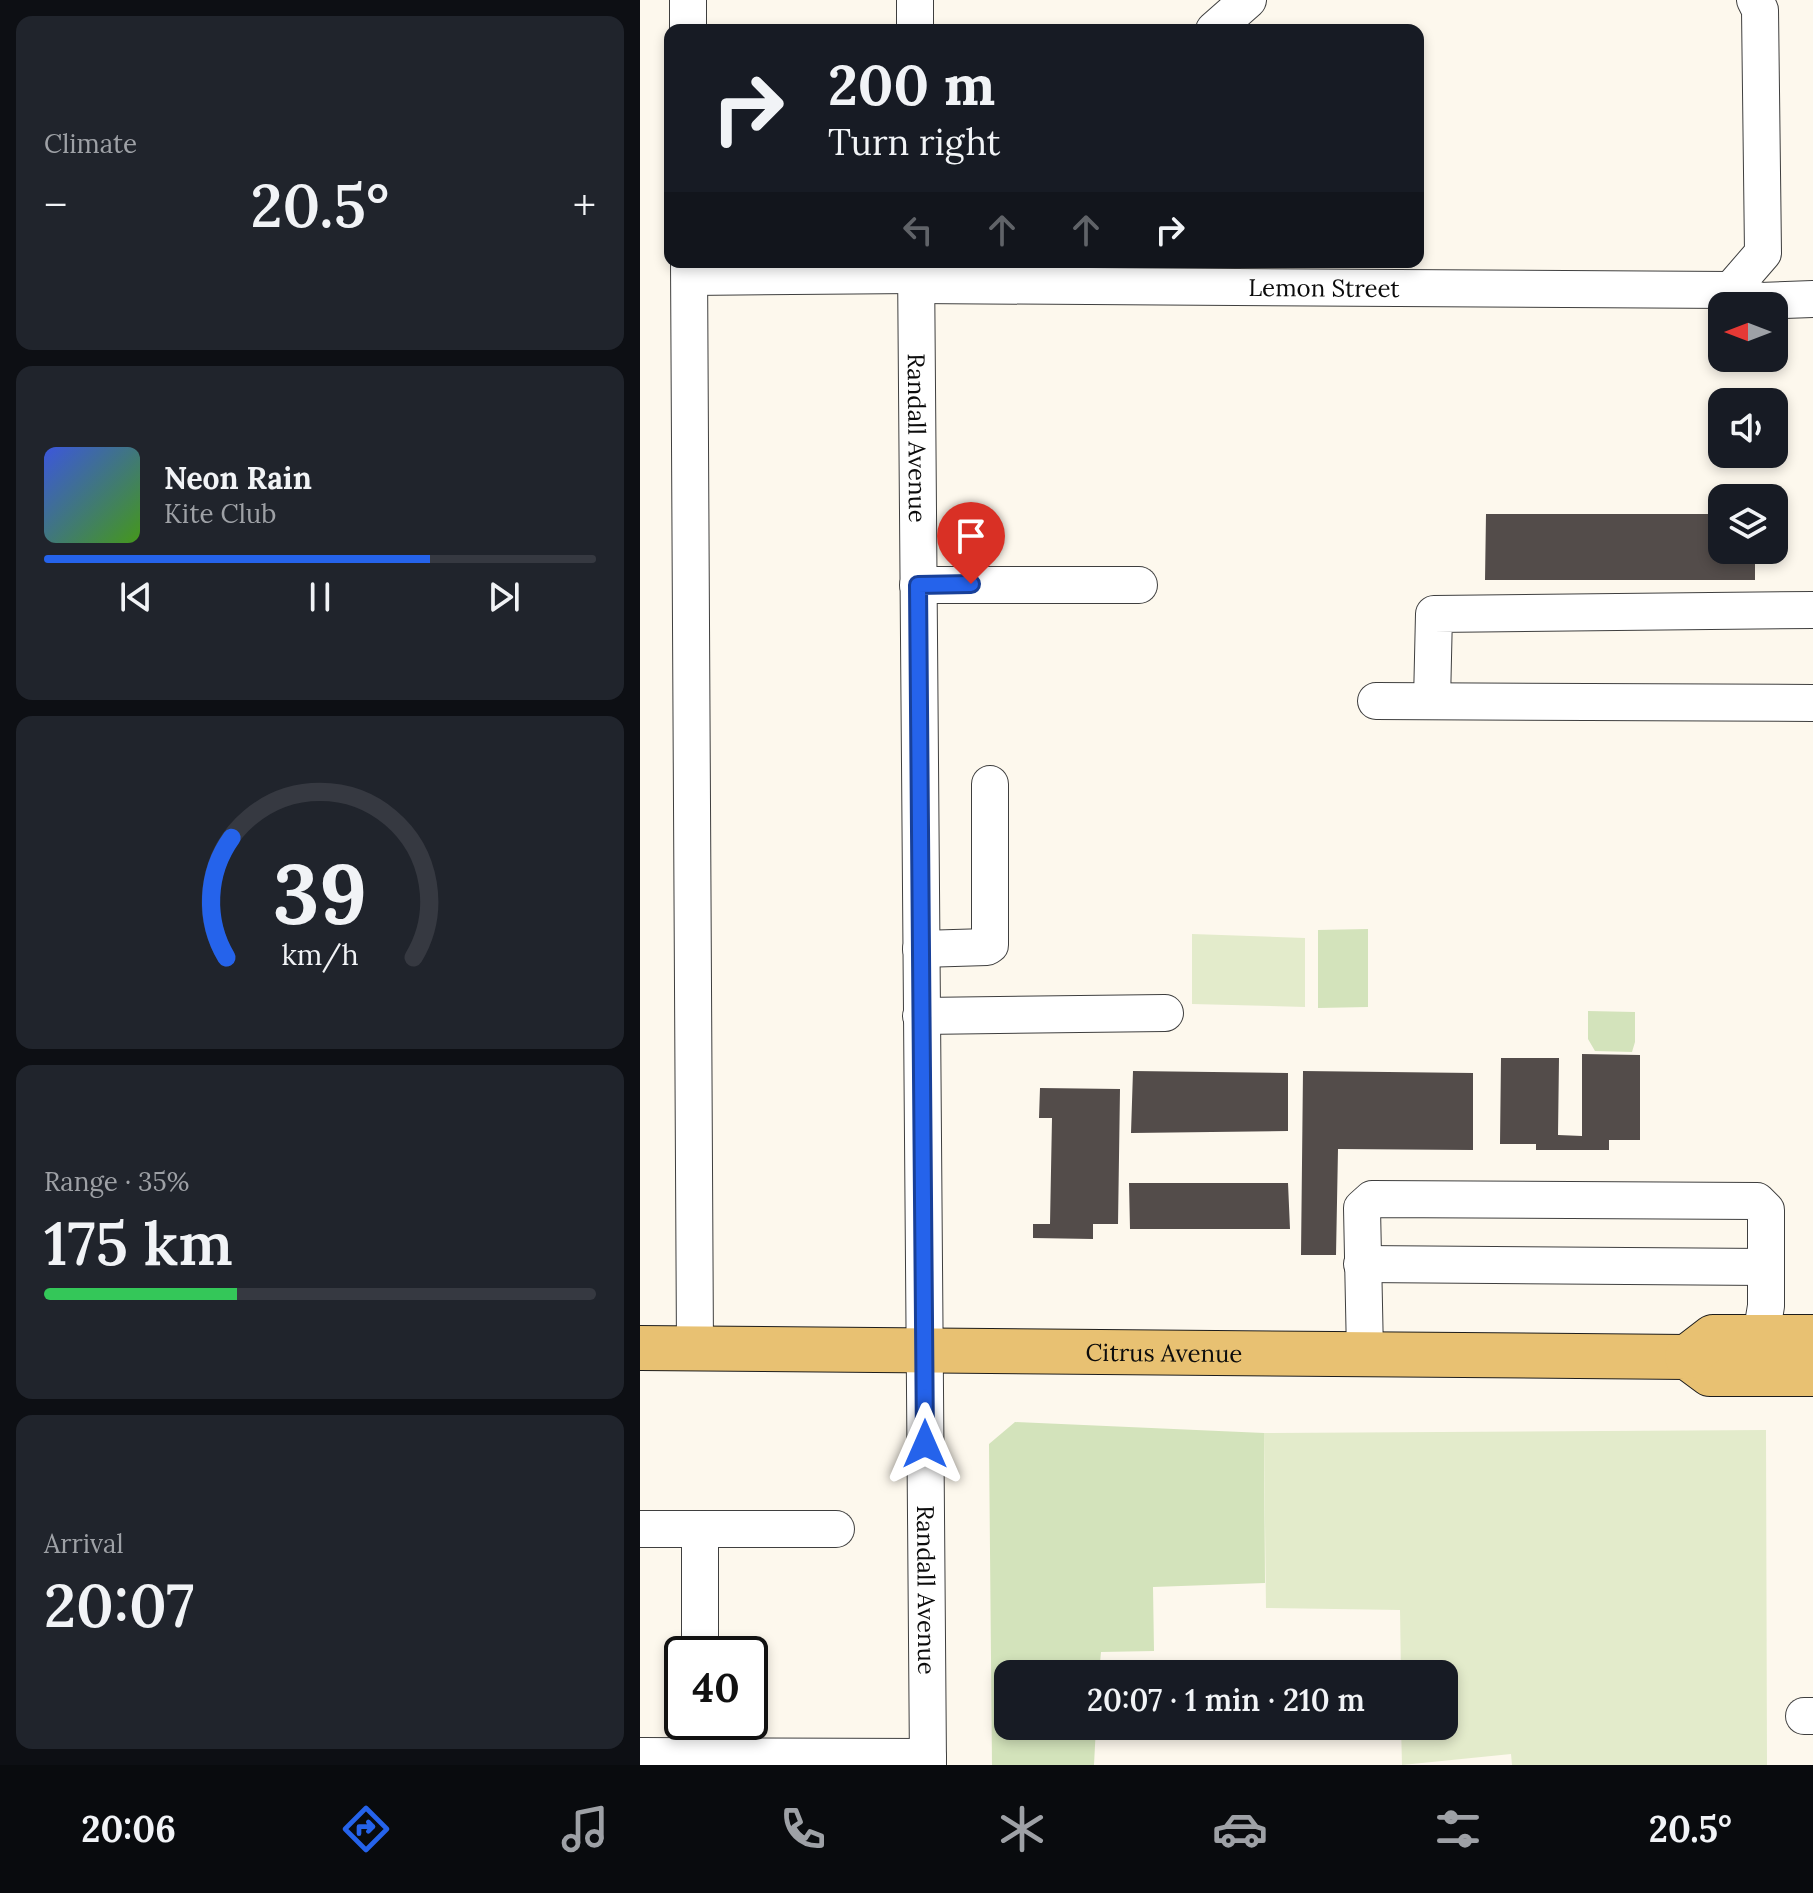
<!DOCTYPE html>
<meta charset="utf-8">
<style>
body{margin:0;font-family:Lora,serif;background:#20242c;color:#f1f3f6;height:100vh;display:flex;flex-direction:column;font-size:30px;white-space:nowrap}
*{box-sizing:border-box;margin:0}
p{font-size:26px;color:#9ea1a6}
.icon{flex:none;width:44px;height:44px;fill:none;stroke:currentColor;stroke-width:2;stroke-linecap:round;stroke-linejoin:round}
.map{position:relative;flex:1;overflow:hidden}
.drawer{display:flex;flex-direction:column;gap:16px;padding:16px;background:#0d0f14;width:640px}
.drawer>*{flex:none}
.banner{position:absolute;left:24px;top:24px;width:760px;height:244px;border-radius:16px;box-shadow:0 4px 12px #0003;background:#171b24;color:#f1f3f6;overflow:hidden}
.needle{width:52px;rotate:270deg}
.fabs{position:absolute;left:1068px;top:292px;display:grid;gap:16px}
.fabs a{display:grid;place-items:center;width:80px;height:80px;border-radius:16px;background:#171b24;box-shadow:0 4px 12px #0003;font-size:40px}
.speed{position:absolute;left:24px;top:1636px;display:flex;gap:16px;font-size:40px;font-weight:700;text-align:center}
.speed>*{display:grid;place-content:center;width:104px;height:104px;border-radius:50%;background:#171b24;box-shadow:0 4px 12px #0003;line-height:1}
.speed .limit{border:4px solid #111;border-radius:12px;background:#fff;color:#111}
.pin{position:absolute;display:grid;place-items:center;width:68px;height:68px;color:#fff;margin:-82px -34px;border-radius:50% 50% 50% 0;rotate:-45deg;box-shadow:0 0 8px #0007}
.pin .icon{rotate:45deg}
.me{position:absolute;width:88px;margin:-44px;rotate:0deg;stroke-linejoin:round;filter:drop-shadow(0 0 6px #0008)}
.turn{display:flex;align-items:center;gap:28px;height:168px;padding:0 32px;font-size:36px}
.turn .icon{width:104px;height:104px;stroke-width:2.5}
.turn b{display:block;font-size:56px;line-height:68px}
.lanes{display:flex;align-items:center;height:76px;padding:0 32px;background:#0003;justify-content:center;gap:40px;direction:ltr}
.lanes .off{opacity:.35}
.big{font-size:60px;font-weight:600;line-height:1.1}
.drawer .tile{flex:1;display:flex;flex-direction:column;justify-content:center;gap:12px;min-width:0;padding:0 28px;border-radius:16px;background:#20242c}
.drawer .dial{align-items:center;gap:0}
.dial svg{height:208px;overflow:visible;fill:none;stroke:#363941;stroke-width:7;stroke-linecap:round;text-anchor:middle}
.dial text{fill:#f1f3f6;stroke:none}
.song{display:flex;align-items:center;gap:24px}
.cover{width:96px;height:96px;border-radius:12px;background:linear-gradient(135deg,hsl(230 70% 55%),hsl(100 70% 35%))}
.played{height:8px;border-radius:4px;background:linear-gradient(90deg,#2563eb 70%,#363941 70%)}
.keys{display:flex;justify-content:space-around;direction:ltr}
.heat{display:flex;justify-content:space-between;align-items:center;font-size:44px;direction:ltr}
.charge{height:12px;border-radius:6px;background:linear-gradient(90deg,#34c759 35%,#363941 0)}
.trip{position:absolute;left:354px;top:1660px;width:464px;height:80px;border-radius:16px;background:#171b24;box-shadow:0 4px 12px #0003;font-weight:600;line-height:80px;text-align:center}
.tab-bar{display:flex;height:128px;justify-content:space-around;align-items:center;background:#090b0e;color:#9ea1a6}
.tab-bar .icon{width:56px;height:56px}
.tab-bar .selected{color:#2563eb}
.tab-bar b{font-size:36px;color:#f1f3f6}
main{display:flex;flex:1;min-height:0}
.map>svg:first-child{display:block}
</style>
<main>
<section class="drawer">
<div class="tile"><p>Climate</p>
<div class="heat"><a>−</a><b class="big">20.5°</b><a>+</a></div>
</div>
<div class="tile">
<div class="song"><i class="cover"></i><div><b>Neon Rain</b><p>Kite Club</p></div></div>
<div class="played"></div>
<div class="keys"><svg class="icon" aria-label="previous" viewBox="0 0 24 24"><path d="M18 5L8 12l10 7zM5 5v14"/></svg><svg class="icon" aria-label="pause" viewBox="0 0 24 24"><path d="M8 5v14M16 5v14"/></svg><svg class="icon" aria-label="next" viewBox="0 0 24 24"><path d="M6 5l10 7-10 7zM19 5v14"/></svg></div>
</div>
<div class="tile dial"><svg viewBox="0 0 100 80">
<path d="M14 69A42 42 0 1 1 86 69"/>
<path d="M14 69A42 42 0 0 1 16 23" stroke="#2563eb"/>
<text x="50" y="56" font-size="32" font-weight="700">39</text>
<text x="50" y="72" font-size="11">km/h</text>
</svg></div>
<div class="tile"><p>Range · 35%</p><b class="big">175 km</b><div class="charge"></div></div>
<div class="tile"><p>Arrival</p><b class="big">20:07</b></div>
</section>
<div class="map">
<svg width="1173" height="1765" viewBox="0 0 1173 1765">
<rect width="100%" height="100%" fill="#fdf8ed"/>
<path fill="#d3e3bb" d="M728,929v78l-50,1v-78z
M948,1011l47,1v30l-3,10 -37,-1 -7,-12z
M375,1422l249,11 1,150 -112,4 1,64 -53,1 -2,22h-91v52h88l-2,39h-102l-3,-321z"/>
<path fill="#e3ebcb" d="M552,934l113,4v69l-113,-3z
M1126,1430l1,335h-255l-1,-11 -109,11 -1,-39h43v-52h-43l-1,-64 -134,-2 -2,-175z"/>
<path fill="#534c4a" d="M846,514h236v36h33v30h-270z
M942,1054l58,1v85h-31v10h-73v-6h-36l1,-86h58l-1,77 24,1z
M493,1071l155,2v58l-157,2z
M663,1071l170,2v77l-135,-1 -2,106h-35z
M400,1088l80,1 -2,135h-25v15l-60,-1v-14h17l2,-106h-13z
M489,1183h159l2,46h-160z"/>
<g fill="none" stroke-linecap="round" stroke-linejoin="round">
<g stroke="#3f3f3f" stroke-width="38">
<g id="minor">
<path d="M48,0v30"/>
<path d="M275,0v30"/>
<path d="M574,30l34,-30"/>
<path d="M49,262l6,1086"/>
<path id="s1" d="M276,262l12,1503"/>
<path d="M50,277l226,-2"/>
<path id="s2" d="M276,285l815,5 29,11 53,-2"/>
<path d="M1091,290l32,-37 -3,-243 -5,-10"/>
<path d="M278,585h221"/>
<path d="M736,701l437,2"/>
<path d="M792,701l2,-87 379,-4"/>
<path d="M281,949l66,-2 3,-2v-161"/>
<path d="M281,1016l244,-3"/>
<path d="M722,1264l404,3"/>
<path d="M725,1353l-3,-145 10,-9 385,2 9,9v96l-5,30"/>
<path d="M0,1529h196"/>
<path d="M60,1529v125"/>
<path d="M1164,1716h9"/>
<path d="M60,1722v35"/>
<path d="M0,1756l288,1"/>
</g>
</g>
<g stroke="#1d1d1d" stroke-width="46">
<g id="major">
<path id="s3" d="M0,1348l1047,9 23,17h103"/>
<path d="M1047,1357l26,-20h100"/>
</g>
</g>
<use href="#minor" stroke="#fff" stroke-width="36"/>
<use href="#major" stroke="#e8c172" stroke-width="44"/>
</g>
<g fill="none" stroke-linecap="round" stroke-linejoin="round">
<g stroke="#184099" stroke-width="20">
<path id="route" d="M285,1444l-7,-859 53,-1"/>
</g>
<use href="#route" stroke="#2563eb" stroke-width="14"/>
</g>
<g text-anchor="middle" dominant-baseline="central" stroke-width="8" stroke-linejoin="round" paint-order="stroke">
<g font-size="24" fill="#0c0c0c" stroke="#fff">
<text stroke="none"><textPath href="#s2" startOffset="408">Lemon Street</textPath></text>
<text stroke="none"><textPath href="#s1" startOffset="176">Randall Avenue</textPath></text>
<text stroke="none"><textPath href="#s3" startOffset="524">Citrus Avenue</textPath></text>
<text stroke="none"><textPath href="#s1" startOffset="1328">Randall Avenue</textPath></text>
</g>
</g>
</svg>
<div class="fabs">
<a><svg class="needle" viewBox="-14 -14 28 28"><path d="M0-13l5 13h-10z" fill="#e53935"/><path d="M0 13l5-13h-10z" fill="#9ea1a6"/></svg></a>
<a><svg class="icon" aria-label="sound" viewBox="0 0 24 24"><path d="M4 9h4l5-4v14l-5-4H4zM17 9q2 3 0 6"/></svg></a>
<a><svg class="icon" aria-label="layers" viewBox="0 0 24 24"><path d="M12 4l9 5-9 5-9-5zM3 14l9 5 9-5"/></svg></a>
</div>
<div class="speed"><div class="limit">40</div></div>
<div class="pin" style="left:331px;top:584px;background:#d93025"><svg class="icon" aria-label="arrive" viewBox="0 0 24 24"><path d="M6 21V4h12l-3 4 3 4H6"/></svg></div>
<svg class="me" style="left:285px;top:1444px" viewBox="-20 -20 40 40"><path d="M0-17L14 15 0 8-14 15z" fill="#2563eb" stroke="#fff" stroke-width="4"/></svg>
<div class="trip">20:07 · 1 min · 210 m</div>
<div class="banner">
<div class="turn"><svg class="icon" aria-label="right" viewBox="0 0 24 24"><path d="M7 20v-9h11M14 6l5 5-5 5"/></svg><div><b>200 m</b>Turn right</div></div>
<div class="lanes"><svg class="icon off" aria-label="left" viewBox="0 0 24 24"><path d="M17 20v-9H6M10 6l-5 5 5 5"/></svg><svg class="icon off" aria-label="ahead" viewBox="0 0 24 24"><path d="M12 20V5M6 11l6-6 6 6"/></svg><svg class="icon off" aria-label="ahead" viewBox="0 0 24 24"><path d="M12 20V5M6 11l6-6 6 6"/></svg><svg class="icon" aria-label="right" viewBox="0 0 24 24"><path d="M7 20v-9h11M14 6l5 5-5 5"/></svg></div>
</div>
</div>
</main>
<nav class="tab-bar">
<b>20:06</b>
<svg class="icon selected" aria-label="directions" viewBox="0 0 24 24"><path d="M12 3l9 9-9 9-9-9zM9 14v-3h6M13 9l2 2-2 2"/></svg>
<svg class="icon" aria-label="music" viewBox="0 0 24 24"><path d="M9 18V5l10-2v13"/><circle cx="6" cy="18" r="3"/><circle cx="16" cy="16" r="3"/></svg>
<svg class="icon" aria-label="phone" viewBox="0 0 24 24"><path d="M5 4h4l2 5-3 2q2 4 5 5l2-3 5 2v4C11 20 4 13 5 4z"/></svg>
<svg class="icon" aria-label="climate" viewBox="0 0 24 24"><path d="M12 3v18M4 7l16 10M4 17L20 7"/></svg>
<svg class="icon" aria-label="car" viewBox="0 0 24 24"><path d="M5 17H2v-5l4-1 3-4h7l3 4 3 1v5h-3M9 17h6M6 11h13"/><circle cx="7" cy="17" r="2"/><circle cx="17" cy="17" r="2"/></svg>
<svg class="icon" aria-label="filters" viewBox="0 0 24 24"><path d="M4 7h16M4 17h16"/><circle cx="9" cy="7" r="2"/><circle cx="15" cy="17" r="2"/></svg>
<b>20.5°</b>
</nav>
